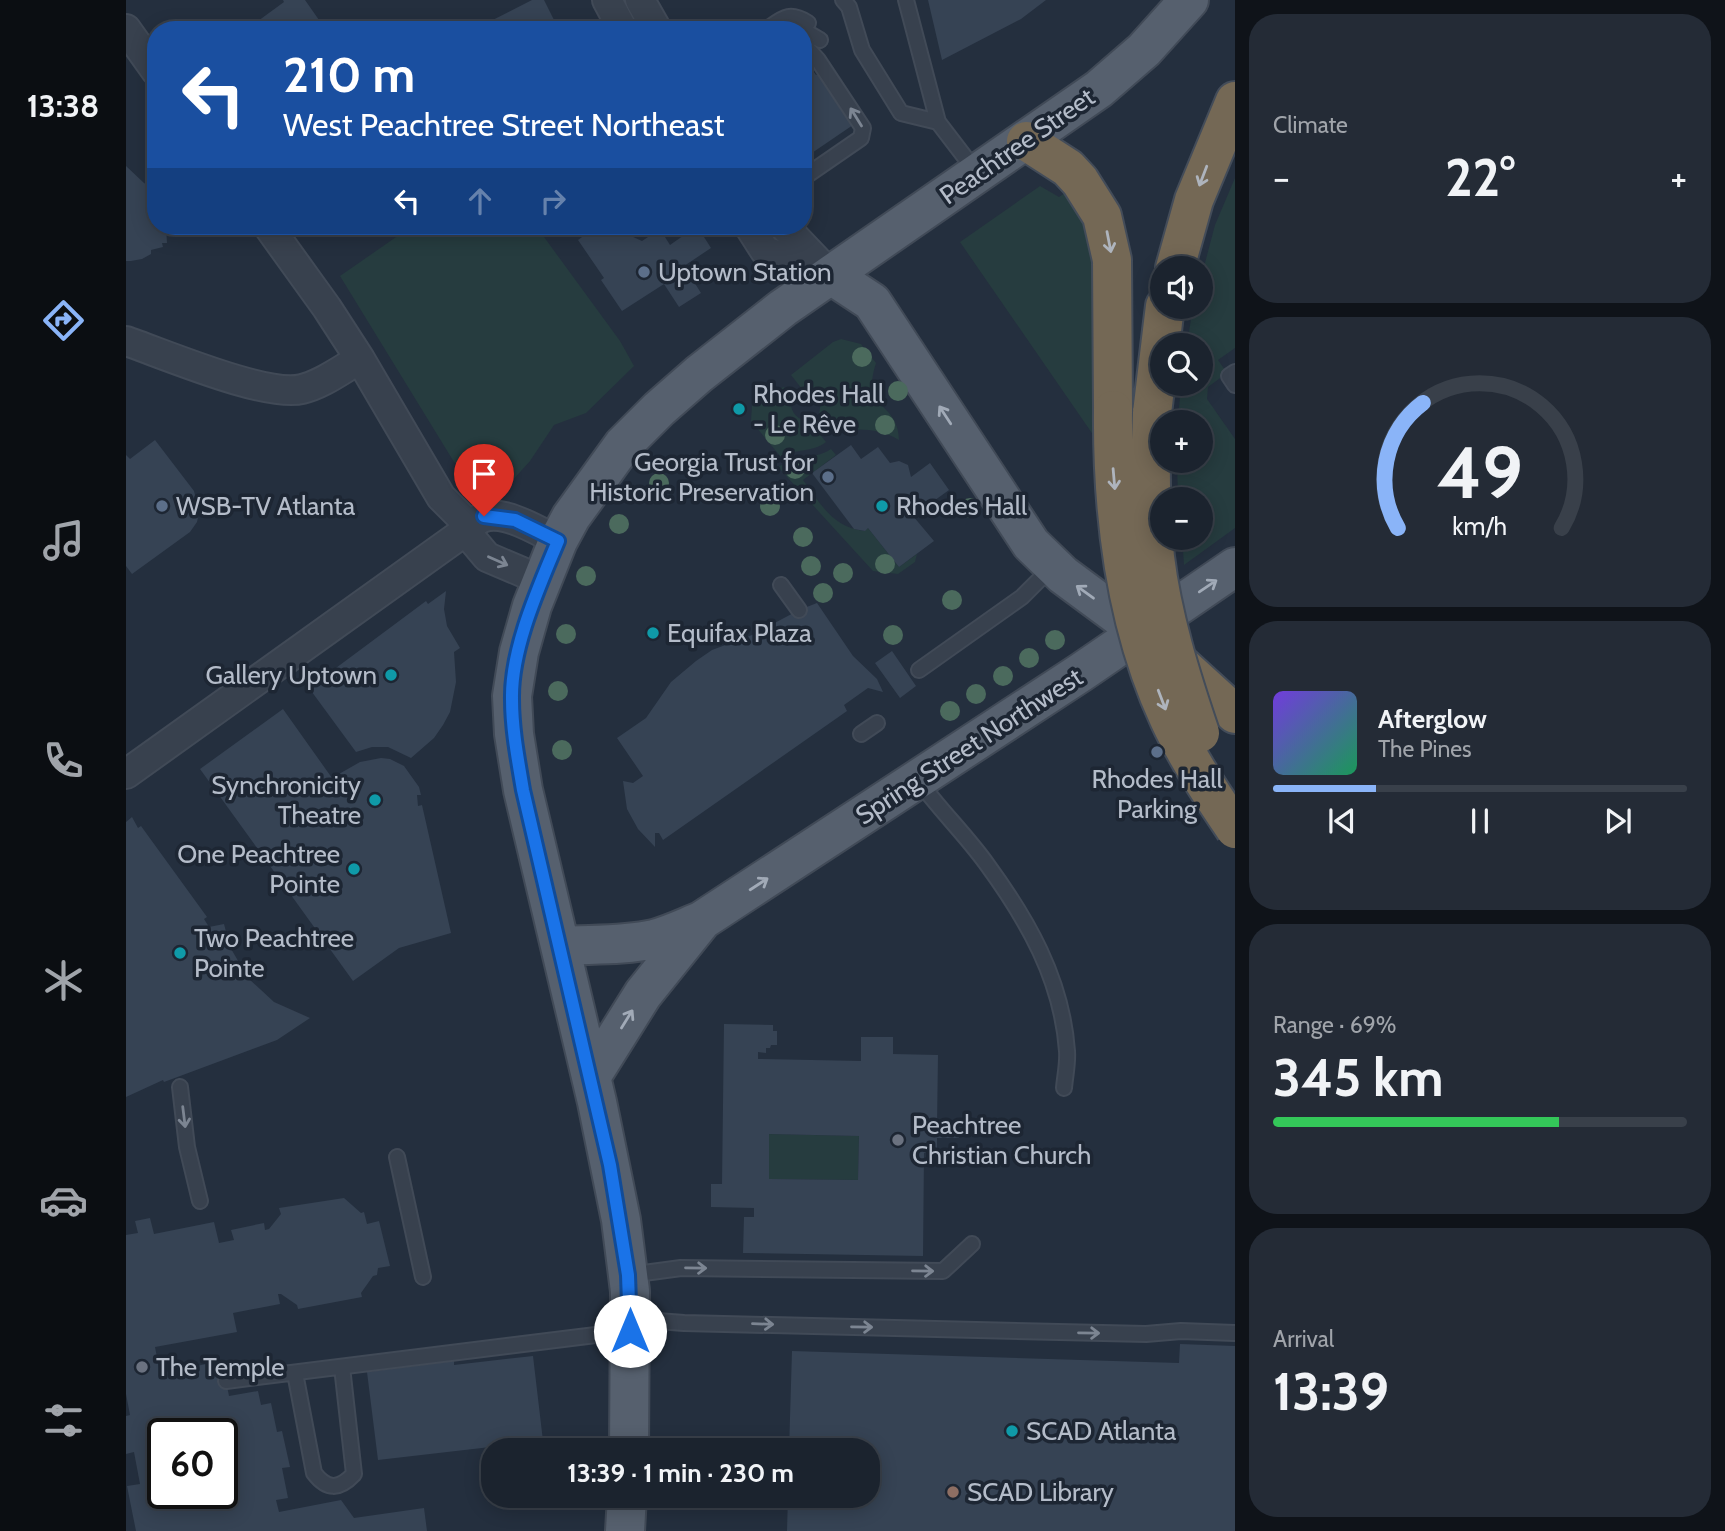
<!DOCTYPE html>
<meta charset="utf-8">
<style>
body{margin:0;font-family:Cabin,sans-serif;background:#242b36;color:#f1f3f6;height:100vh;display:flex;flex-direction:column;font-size:26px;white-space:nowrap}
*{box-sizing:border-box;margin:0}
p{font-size:23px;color:#a0a4aa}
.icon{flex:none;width:38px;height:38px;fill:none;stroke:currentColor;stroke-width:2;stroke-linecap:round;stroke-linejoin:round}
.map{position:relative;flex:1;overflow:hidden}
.details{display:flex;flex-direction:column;gap:14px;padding:14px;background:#0f1319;width:490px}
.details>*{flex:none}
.banner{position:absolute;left:21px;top:21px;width:665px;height:214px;border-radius:28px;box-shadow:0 4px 18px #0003,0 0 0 2px #39404a;background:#1a4fa0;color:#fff;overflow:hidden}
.tools{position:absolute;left:1024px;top:256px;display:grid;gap:14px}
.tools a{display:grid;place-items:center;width:63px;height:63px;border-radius:50%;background:#1b232e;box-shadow:0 4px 18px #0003,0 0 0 2px #39404a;font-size:35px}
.speed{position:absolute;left:21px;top:1418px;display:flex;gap:14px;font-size:35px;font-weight:700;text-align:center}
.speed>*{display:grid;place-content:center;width:91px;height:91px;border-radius:50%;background:#1b232e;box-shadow:0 4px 18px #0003,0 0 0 2px #39404a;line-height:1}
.speed .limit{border:4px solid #111;border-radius:10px;background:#fff;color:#111}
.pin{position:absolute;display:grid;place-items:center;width:60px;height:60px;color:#fff;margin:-72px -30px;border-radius:50% 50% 50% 0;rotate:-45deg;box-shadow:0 0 7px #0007}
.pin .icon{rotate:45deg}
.me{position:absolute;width:77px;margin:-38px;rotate:0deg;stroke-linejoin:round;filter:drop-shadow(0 0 5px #0008)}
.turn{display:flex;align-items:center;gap:24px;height:147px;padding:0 21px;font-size:32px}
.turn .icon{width:91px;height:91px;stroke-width:2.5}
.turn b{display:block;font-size:49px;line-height:60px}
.lanes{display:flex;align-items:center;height:66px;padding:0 21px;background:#0003;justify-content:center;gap:35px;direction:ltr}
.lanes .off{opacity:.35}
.big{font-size:52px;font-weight:700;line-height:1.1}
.details .widget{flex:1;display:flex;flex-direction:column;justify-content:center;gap:10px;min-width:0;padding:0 24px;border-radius:28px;background:#242b36}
.details .dial{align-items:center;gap:0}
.dial svg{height:182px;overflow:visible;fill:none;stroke:#39404a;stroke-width:7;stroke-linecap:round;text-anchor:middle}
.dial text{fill:#f1f3f6;stroke:none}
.song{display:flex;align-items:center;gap:21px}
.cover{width:84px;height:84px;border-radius:10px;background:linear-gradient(135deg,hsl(260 70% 55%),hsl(150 70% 35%))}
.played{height:7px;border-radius:4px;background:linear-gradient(90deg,#8ab4f8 25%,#39404a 25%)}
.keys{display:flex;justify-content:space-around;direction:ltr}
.heat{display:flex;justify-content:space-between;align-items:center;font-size:38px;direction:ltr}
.charge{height:10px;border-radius:5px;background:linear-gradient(90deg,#34c759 69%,#39404a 0)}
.trip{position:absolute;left:355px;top:1438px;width:399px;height:70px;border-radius:28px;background:#1b232e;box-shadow:0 4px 18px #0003,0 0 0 2px #39404a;font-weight:700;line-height:70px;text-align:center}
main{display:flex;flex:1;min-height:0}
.menu{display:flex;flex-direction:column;width:126px;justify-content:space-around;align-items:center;background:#0b0e12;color:#a0a4aa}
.menu .icon{width:49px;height:49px}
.menu .active{color:#8ab4f8}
.menu b{font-size:32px;color:#f1f3f6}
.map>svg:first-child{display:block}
</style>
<main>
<nav class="menu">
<b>13:38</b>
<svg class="icon active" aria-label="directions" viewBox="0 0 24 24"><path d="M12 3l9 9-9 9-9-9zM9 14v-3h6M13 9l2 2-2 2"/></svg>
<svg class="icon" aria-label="music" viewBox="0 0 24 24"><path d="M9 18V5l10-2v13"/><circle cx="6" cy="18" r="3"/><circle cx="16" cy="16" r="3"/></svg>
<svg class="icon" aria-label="phone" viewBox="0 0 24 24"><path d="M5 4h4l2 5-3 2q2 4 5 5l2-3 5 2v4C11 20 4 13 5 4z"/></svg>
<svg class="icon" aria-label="climate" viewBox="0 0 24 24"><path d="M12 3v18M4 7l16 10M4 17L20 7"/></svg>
<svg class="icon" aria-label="car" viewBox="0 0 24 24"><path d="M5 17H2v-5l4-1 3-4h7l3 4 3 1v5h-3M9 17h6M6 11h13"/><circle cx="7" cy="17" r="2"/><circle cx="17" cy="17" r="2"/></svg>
<svg class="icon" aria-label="filters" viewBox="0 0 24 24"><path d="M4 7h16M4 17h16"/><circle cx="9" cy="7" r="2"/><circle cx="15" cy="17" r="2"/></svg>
</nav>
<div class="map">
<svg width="1109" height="1531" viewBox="0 0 1109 1531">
<rect width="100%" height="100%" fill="#242f3e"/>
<path fill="#263c3f" d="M1109,178v170l-17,12 9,13 -19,14 -1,12 28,40v89l-51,37 -2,-28h18v-38h-22l-1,-39h23v-38h-22l3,-39h19v-38h-13l6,-39h7l1,-28 14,-53z
M914,186l19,11 15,-10 19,37 3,215 -136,-197z
M286,226h124l84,115 14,25 -48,47 -32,12 -24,36 -27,30 -19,-6 -30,-23 -114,-186z
M715,339l20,5 15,19c-16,49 22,37 23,77 -21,-12 -42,-12 -65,-8l-15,-19c4,-13 -3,-24 -17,-24l-11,-14 42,-33z
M658,387l7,10c-2,14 5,23 19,25l16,20c-14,11 -30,6 -45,15l-30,-36 1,-16 19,-14z
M705,449l5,6 -33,25c18,24 29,47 61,51l4,-3 31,39 18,-13 -2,8 -17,12 -25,-3 -95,-104c19,-11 38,-8 53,-18z
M643,1134l90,2 -1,44 -89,-1z"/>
<path fill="#364354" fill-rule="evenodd" d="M157,0h22l21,30h-73l8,-6 -3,-3 26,-19z
M406,0h12l15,30h-86z
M802,0h118l-25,19 -79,41z
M681,63l9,12 2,-1 35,51 -47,32 -3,-4v-88z
M0,166l18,17 12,7v36h10l1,17h-5l1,4 -12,3v4l-9,5 -11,2h-5z
M448,226h35l33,15 18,-12 10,16 27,-19 14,22 -27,18 17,27 -22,14 -15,-23 -42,27 -21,-31 3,-2 -26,-38 4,-3z
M29,440l39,51 5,21 -2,10 -7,10 -58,42 -6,-8v-111l4,4z
M725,445l10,14 17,-12 12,16 9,-2 9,4 3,12 19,-14 19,27 -36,26 21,25 -35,26 -31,-39 -3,3 -11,-2 -42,-56z
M320,591l-2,18 3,17 13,22 -6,4 2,30 -6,30 -7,13 -9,13 -23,20 -23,-11h-16l-16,5 -47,-64 117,-87 2,3z
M691,603l36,53 24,23 6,13 -15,-4 -24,17 3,6 -184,129 -4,-7h-4v14l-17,-18 -11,-20 -4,-28 10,2 10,-7 -26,-38 29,-20 25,-36 25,-21 16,-11 40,-15 47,-25z
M766,651l24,35 -16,12 -25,-35z
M157,709l49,69 28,-16 21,-4 9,1 14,7 15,21 2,8h-4l1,11 4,-1 29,128 -52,15 -46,33 -153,-212z
M6,817l6,11 3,-2 66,91 -3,2 5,8 15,-3 6,23 18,31 26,24 36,16 -33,22 -113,42 -1,-2 -37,17v-275z
M598,1024l49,1v6h4v14h-6l-1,3h-4v5l-8,-1v7l103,2v-24h32v17l45,1 -1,71 21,1 1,11h-22v15h-13l-1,103 -180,-3 1,-36h10v-9l-43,-1v-23h11zM643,1134l90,2 -1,44 -89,-1z
M218,1198l17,15 3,-1 3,12 12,-3 11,45 -12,2 -1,7 -4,1 -12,17 1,4 -64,12 -1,-4 -16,-11h-3l2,10 -47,9 4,19 -82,15 5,26 62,-12 7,35 29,-5 3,14 10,-2 6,29 5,-1 8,36 -8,1 6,30 -12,2 3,12 62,-12 13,18 70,-10 3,23h-291l-9,-45 13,-2 -6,-32 -8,2v-38l4,-1 -4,-21v-159l12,-2 -3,-12 15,-3 4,16 60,-12 5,21 15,-3 -3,-10 33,-7 1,7 4,-1 12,-15 -2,-6zM37,1433h59v60h-59z
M1054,1344l55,2v185h-448l1,-35h80v-45h-79l3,-100 387,12z
M407,1356l10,85 -165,19 -11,-88 87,-11v4z"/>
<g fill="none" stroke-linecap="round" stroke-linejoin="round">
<g stroke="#414a57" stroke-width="18">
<path id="lane" d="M717,0l6,7 13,43 39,63 37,9 39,51
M780,0l32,122
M640,30c17,-12 23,-19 42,-7
M677,30l17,10
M677,48l6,2 9,10 45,68 -2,10 -58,40
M1109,372l-6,4 6,9
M655,585l18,25
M793,670l103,-73 30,-30
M735,734l16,-11
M792,780c21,29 47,54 68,83 41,56 76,116 81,188 1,12 -2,25 -3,37
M54,1087l7,60 13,54
M271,1157l26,120
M503,1275l52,-7 262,3 29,-27
M505,1319l53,4 462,11 35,-3 54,2
M169,1373l19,100c13,17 25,17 40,1l-12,-107
M100,1381l402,-50"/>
</g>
<g stroke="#414a57" stroke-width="32">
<path id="street" d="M481,0l16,30
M514,0l17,30
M0,29l30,42
M142,226l59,82 33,51 81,138 30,30
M623,226l16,25 66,24
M658,226l40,42
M0,341c38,13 141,57 176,48 21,-5 40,-20 58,-30
M345,527v11l16,19 54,23
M0,774l345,-247c18,-28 65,3 87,14"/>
</g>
<g stroke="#414a57" stroke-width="42">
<path id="primary" d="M705,275l41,27 159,242 32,31 77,57
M434,946c32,-2 63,0 94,-7 16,-4 32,-12 47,-18l379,-248 155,-106
M465,1077l52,-83 57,-71
M503,1451l1,-160 -9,-71 -24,-118 -74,-312 -9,-56 -2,-38 7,-44 13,-46 26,-65 13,-24 52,-72 36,-36 40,-35 84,-66 316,-219 45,-39 45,-50
M499,1531l2,-35"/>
</g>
<g stroke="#434c59" stroke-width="42">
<path id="highway" d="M900,141l42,27 12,13 22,35 10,44 1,150
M1049,268l19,-68 41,-99
M1026,413l13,-107
M1041,652l68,62"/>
</g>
<use href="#lane" stroke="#38414e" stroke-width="14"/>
<use href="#street" stroke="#38414e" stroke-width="28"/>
<use href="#primary" stroke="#56606e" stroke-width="38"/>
<use href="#highway" stroke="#746855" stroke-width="38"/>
<g stroke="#434c59" stroke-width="42" stroke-linecap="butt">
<path id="highway-bridge" d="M987,410c-1,104 12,214 56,309 18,39 42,74 66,110
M1026,413c-2,48 -2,96 3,144 7,59 26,120 45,176"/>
</g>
<use href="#highway-bridge" stroke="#746855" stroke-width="38"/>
</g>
<g fill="#4b6a5d">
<circle cx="736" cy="357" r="10"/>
<circle cx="772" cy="391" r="10"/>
<circle cx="759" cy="425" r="10"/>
<circle cx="649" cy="435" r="10"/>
<circle cx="669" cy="469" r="10"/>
<circle cx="533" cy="483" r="10"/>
<circle cx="644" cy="506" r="10"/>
<circle cx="844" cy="508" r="10"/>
<circle cx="493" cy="524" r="10"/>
<circle cx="677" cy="537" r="10"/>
<circle cx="759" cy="564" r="10"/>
<circle cx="685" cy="566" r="10"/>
<circle cx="717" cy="573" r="10"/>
<circle cx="460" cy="576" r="10"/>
<circle cx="697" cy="593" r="10"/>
<circle cx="826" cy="600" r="10"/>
<circle cx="440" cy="634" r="10"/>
<circle cx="767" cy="635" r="10"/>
<circle cx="929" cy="640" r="10"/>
<circle cx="903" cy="658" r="10"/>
<circle cx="877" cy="676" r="10"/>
<circle cx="432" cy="691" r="10"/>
<circle cx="850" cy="694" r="10"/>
<circle cx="824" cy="711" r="10"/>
<circle cx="436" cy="750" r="10"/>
</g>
<defs><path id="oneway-shaft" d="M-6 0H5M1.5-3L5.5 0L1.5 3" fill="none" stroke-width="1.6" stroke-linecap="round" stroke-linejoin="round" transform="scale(1.75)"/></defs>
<g stroke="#7c8592">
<use href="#oneway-shaft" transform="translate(730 117) rotate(-122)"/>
<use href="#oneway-shaft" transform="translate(372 561) rotate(24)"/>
<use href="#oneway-shaft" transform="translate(58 1117) rotate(83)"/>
<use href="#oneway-shaft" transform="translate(570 1268) rotate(1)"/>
<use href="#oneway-shaft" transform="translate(797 1271) rotate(1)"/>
<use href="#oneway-shaft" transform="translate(637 1324) rotate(2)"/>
<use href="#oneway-shaft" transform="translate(736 1327) rotate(1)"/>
<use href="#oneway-shaft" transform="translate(963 1333) rotate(1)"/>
</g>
<g stroke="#aeb4bd">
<use href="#oneway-shaft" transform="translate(1077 176) rotate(111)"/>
<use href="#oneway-shaft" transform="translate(983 242) rotate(79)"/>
<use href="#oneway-shaft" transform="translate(988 479) rotate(85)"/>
<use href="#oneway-shaft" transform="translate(1036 700) rotate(69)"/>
</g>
<g stroke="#a1aab7">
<use href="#oneway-shaft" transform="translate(819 415) rotate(-123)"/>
<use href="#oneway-shaft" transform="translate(1082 586) rotate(-34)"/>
<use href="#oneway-shaft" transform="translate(959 592) rotate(-144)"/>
<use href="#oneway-shaft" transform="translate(633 884) rotate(-33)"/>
<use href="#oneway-shaft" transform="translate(501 1019) rotate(-58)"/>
</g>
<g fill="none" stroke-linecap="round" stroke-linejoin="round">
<g stroke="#114b97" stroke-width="18">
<path id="route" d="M358,516l31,4 43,21c-19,46 -47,107 -46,158 0,31 6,61 11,91l87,375 18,110 2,56"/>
</g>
<use href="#route" stroke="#1a73e8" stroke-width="12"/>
</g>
<g fill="#5c6f8a" stroke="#1d2633" stroke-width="2.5">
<circle cx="518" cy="272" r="7"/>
<circle cx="702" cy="477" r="7"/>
<circle cx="36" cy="506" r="7"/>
<circle cx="1031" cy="752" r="7"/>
</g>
<g fill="#0f9aa8" stroke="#1d2633" stroke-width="2.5">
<circle cx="613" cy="409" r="7"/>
<circle cx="756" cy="506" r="7"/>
<circle cx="527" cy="633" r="7"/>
<circle cx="265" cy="675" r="7"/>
<circle cx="249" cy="800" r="7"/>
<circle cx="228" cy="869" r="7"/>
<circle cx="54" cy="953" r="7"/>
<circle cx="886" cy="1431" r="7"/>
</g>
<g fill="#6b7280" stroke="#1d2633" stroke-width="2.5">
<circle cx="772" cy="1140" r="7"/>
<circle cx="16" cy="1367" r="7"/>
</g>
<circle fill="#8d6e63" stroke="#1d2633" stroke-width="2.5" cx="827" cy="1492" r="7"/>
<g text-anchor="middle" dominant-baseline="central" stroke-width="7" stroke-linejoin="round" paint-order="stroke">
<g font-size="26" fill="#b4bcc9" stroke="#1d2633">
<text transform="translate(891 146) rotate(-35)">Peachtree Street</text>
<text transform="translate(843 746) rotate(-33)">Spring Street Northwest</text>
</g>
<g font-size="26" fill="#b4bcc9" stroke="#1d2633" text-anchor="start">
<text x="532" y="272">Uptown Station</text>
<text x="627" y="394">Rhodes Hall<tspan x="627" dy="30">- Le Rêve</tspan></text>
<text x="688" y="462" text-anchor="end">Georgia Trust for<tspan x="688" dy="30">Historic Preservation</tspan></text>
<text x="50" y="506">WSB-TV Atlanta</text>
<text x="770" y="506">Rhodes Hall</text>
<text x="541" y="633">Equifax Plaza</text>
<text x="251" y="675" text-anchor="end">Gallery Uptown</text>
<text x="1031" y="779" text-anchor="middle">Rhodes Hall<tspan x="1031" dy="30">Parking</tspan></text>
<text x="235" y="785" text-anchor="end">Synchronicity<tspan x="235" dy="30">Theatre</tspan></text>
<text x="214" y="854" text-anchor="end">One Peachtree<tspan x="214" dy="30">Pointe</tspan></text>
<text x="68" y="938">Two Peachtree<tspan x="68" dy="30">Pointe</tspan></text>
<text x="786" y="1125">Peachtree<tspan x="786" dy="30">Christian Church</tspan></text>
<text x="30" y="1367">The Temple</text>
<text x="900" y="1431">SCAD Atlanta</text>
<text x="841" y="1492">SCAD Library</text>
</g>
</g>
</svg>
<div class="tools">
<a><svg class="icon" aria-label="sound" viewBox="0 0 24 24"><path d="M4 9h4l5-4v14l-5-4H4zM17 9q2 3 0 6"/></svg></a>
<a><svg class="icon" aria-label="search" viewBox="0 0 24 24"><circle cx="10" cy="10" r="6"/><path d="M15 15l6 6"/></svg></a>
<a>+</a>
<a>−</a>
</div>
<div class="speed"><div class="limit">60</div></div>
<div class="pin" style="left:358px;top:516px;background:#d93025"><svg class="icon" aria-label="arrive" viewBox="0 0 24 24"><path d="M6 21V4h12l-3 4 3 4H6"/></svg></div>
<svg class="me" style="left:504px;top:1331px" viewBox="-20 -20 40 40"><circle r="19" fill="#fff"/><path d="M0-13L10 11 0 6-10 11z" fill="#1a73e8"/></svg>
<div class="trip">13:39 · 1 min · 230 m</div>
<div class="banner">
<div class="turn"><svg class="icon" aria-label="left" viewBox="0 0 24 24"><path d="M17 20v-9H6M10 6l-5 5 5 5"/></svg><div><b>210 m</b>West Peachtree Street Northeast</div></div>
<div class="lanes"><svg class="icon" aria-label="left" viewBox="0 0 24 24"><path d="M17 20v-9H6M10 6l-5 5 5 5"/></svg><svg class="icon off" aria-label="ahead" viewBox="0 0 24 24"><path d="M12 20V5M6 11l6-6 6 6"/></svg><svg class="icon off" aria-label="right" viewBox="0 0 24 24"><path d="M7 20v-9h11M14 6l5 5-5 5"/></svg></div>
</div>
</div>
<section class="details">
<div class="widget"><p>Climate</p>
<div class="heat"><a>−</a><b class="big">22°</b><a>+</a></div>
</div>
<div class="widget dial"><svg viewBox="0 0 100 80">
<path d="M14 69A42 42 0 1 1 86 69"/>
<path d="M14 69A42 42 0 0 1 25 14" stroke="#8ab4f8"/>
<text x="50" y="56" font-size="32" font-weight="700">49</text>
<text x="50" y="72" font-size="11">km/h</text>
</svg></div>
<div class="widget">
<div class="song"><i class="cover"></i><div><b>Afterglow</b><p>The Pines</p></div></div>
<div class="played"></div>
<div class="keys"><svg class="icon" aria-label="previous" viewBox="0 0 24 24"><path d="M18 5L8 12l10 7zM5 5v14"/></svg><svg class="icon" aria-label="pause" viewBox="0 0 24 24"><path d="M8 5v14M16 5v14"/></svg><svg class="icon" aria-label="next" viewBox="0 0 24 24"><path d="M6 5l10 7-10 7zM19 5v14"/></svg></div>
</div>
<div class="widget"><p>Range · 69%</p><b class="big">345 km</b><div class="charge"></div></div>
<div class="widget"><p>Arrival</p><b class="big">13:39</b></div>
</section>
</main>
